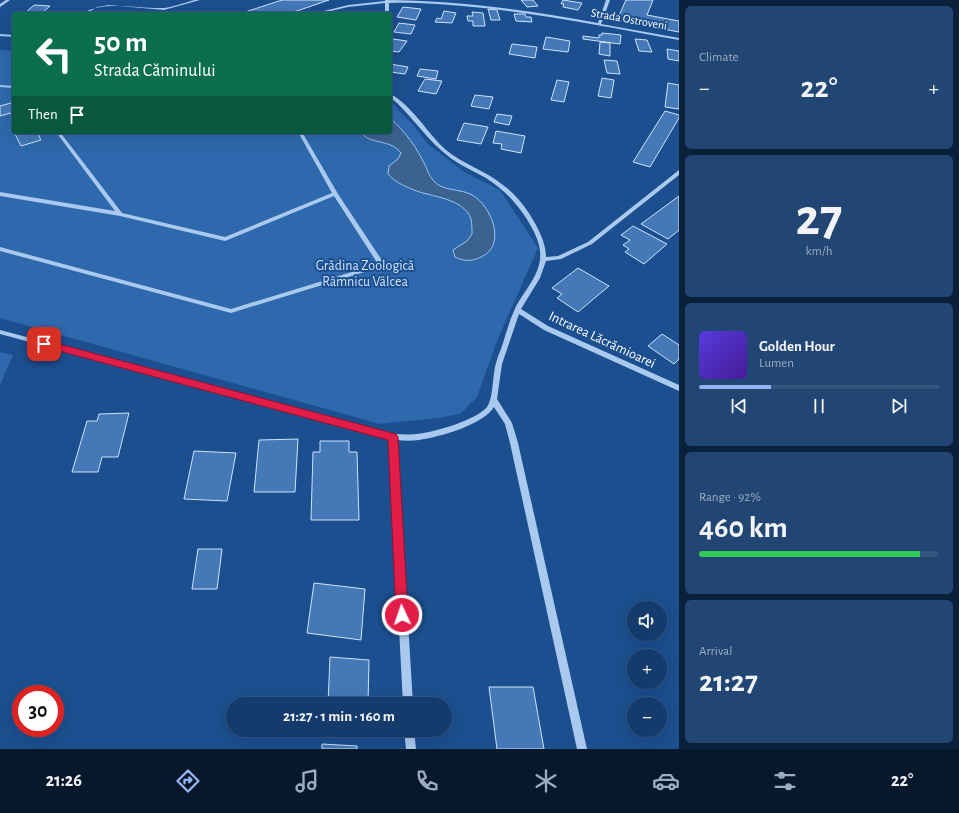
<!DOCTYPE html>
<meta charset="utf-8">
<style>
body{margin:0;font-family:"Alegreya Sans",sans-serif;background:#214673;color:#f1f3f6;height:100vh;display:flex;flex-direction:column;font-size:15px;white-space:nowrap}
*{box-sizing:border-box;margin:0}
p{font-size:13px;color:#9dadc1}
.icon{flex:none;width:22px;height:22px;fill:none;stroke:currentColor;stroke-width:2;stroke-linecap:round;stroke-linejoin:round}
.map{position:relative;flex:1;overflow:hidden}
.details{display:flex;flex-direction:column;gap:6px;padding:6px;background:#0b203b;width:280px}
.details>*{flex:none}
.guide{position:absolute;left:12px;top:12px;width:380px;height:122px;border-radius:4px;box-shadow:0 4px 16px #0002,0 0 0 1px #33557e;background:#0b6e4f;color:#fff;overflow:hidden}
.buttons{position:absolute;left:627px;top:601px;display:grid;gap:8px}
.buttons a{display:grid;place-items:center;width:40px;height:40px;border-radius:50%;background:#143b6b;box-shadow:0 4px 16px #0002,0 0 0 1px #33557e;font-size:20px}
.speed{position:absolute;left:12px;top:685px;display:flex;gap:8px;font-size:20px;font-weight:700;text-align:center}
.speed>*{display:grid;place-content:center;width:52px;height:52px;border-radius:50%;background:#143b6b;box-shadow:0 4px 16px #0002,0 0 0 1px #33557e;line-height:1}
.speed .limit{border:6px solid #d22;background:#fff;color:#111}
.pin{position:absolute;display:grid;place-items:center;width:34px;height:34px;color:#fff;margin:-17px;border-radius:8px;box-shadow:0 2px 6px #0006}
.me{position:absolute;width:44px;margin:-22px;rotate:357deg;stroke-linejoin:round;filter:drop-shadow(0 0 3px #0008)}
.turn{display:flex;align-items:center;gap:14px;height:84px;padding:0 16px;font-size:18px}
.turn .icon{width:52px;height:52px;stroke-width:2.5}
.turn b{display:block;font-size:28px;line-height:34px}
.then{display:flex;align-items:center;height:38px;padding:0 16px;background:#0003;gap:8px;font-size:15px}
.big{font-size:30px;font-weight:700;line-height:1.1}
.details .card{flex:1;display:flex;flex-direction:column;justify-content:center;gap:6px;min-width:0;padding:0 14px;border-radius:6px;background:#214673}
.details .dial{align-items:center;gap:0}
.dial b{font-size:52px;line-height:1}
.song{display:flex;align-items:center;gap:12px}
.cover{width:48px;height:48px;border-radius:6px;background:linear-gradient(135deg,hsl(250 70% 55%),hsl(260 70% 35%))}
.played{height:4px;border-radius:2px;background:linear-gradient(90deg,#95b2f1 30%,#33557e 30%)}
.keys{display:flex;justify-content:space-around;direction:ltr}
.heat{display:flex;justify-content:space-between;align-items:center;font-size:22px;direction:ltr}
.charge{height:6px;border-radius:3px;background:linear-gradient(90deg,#34c759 92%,#33557e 0)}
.trip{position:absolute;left:226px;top:697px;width:226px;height:40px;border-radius:20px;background:#143b6b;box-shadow:0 4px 16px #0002,0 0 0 1px #33557e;font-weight:700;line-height:40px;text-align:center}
.dock{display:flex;height:64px;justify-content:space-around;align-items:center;background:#08182b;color:#9dadc1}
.dock .icon{width:28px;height:28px}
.dock .active{color:#95b2f1}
.dock b{font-size:18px;color:#f1f3f6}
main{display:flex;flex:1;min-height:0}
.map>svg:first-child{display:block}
</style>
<main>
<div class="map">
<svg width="679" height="749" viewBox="0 0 679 749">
<rect width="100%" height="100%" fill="#1b4f8f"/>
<path fill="#2e69ad" d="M0,50l14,1v81h376v-31l24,25 14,18 36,28 36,18 38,58 -41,93 -20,56 -17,17 -22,4 -58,6 -380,-106z
M0,352l13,3 -13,30z"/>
<path fill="#3c6290" stroke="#9cc4f0" d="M390,118c16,14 27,30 36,49 2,4 3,9 7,13 9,12 27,8 39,15 20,11 35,51 9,62 -9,5 -18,4 -26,0l-2,-7 14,-9 5,-7c0,-5 0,-11 -1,-15 -7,-21 -40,-22 -57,-29 -10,-4 -19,-8 -26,-16l1,-8 9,-7 3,-6c-11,-15 -34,-8 -39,-21h28z"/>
<path fill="#4478b7" stroke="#cfe3fa" d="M282,0h47l-41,14h-49z
M521,0h12l5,6 -11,1z
M563,0l19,3 -4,7 -15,-3 1,-3h-3z
M626,0h27l-6,15 32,6v11l-62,-12z
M34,5l16,1 -9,8h-17z
M403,7l18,2 -5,11 -19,-3z
M488,9l9,1 3,10h-9z
M444,11l12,2 -4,10 -17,-1 2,-4 4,1z
M472,12l11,1 2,13h-12v-5h-5l-1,-5h6z
M514,14h11l1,3h5l1,5 -16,-1z
M399,23l16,2 -4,9 -17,-2z
M602,33l19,2 -1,9 -37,-5v-3l16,2v-3h3z
M546,37l24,4 -2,11 -25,-3z
M393,39l14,2 -8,11 -8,-1 -1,2v-12z
M635,39l12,1 5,12 -13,-1z
M600,42l10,1v13l-11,-2z
M512,44l25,3 -2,11 -26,-4z
M667,49l12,2v10l-11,-2z
M604,60l13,1 3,13 -13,-1z
M390,64l18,3 -3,7 -15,-2z
M420,69l18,2 -2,8 -19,-3z
M602,78l12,2 -3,18 -13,-2z
M425,79l17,2 -6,13 -18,-3z
M557,80l12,2 -5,20 -13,-2z
M668,83l11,2v24l-14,-2z
M475,95l18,2 -4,12 -18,-3z
M11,103l3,5v4l-14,4v-10z
M665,111l14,4v3l-29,49 -17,-5z
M497,114l15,2 -3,9 -15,-3z
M464,123l24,4 -7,17 -24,-4z
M12,128h2v4h23l4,8 -20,6z
M496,131l29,5 -4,17 -20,-4 1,-5 -9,-1z
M679,196v34l-11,9 -27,-15z
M633,226l34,18 -23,20 -19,-12 4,-3 -6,-4 7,-5 -9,-5z
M578,268l31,18 -31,26 -21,-14 5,-4 -10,-6z
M662,334l17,11v14l-5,5 -26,-18z
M129,413l-11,44h-16l-4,15h-26l15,-51h10l2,-7z
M298,439l-3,53h-41l5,-52z
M320,441h29v11h8l2,68h-48l2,-68h7z
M194,451l42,2 -9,48 -43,-2z
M198,549h24l-5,40h-25z
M314,583l51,6 -4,51 -54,-7z
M330,657l39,3 -1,44h-40z
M489,687h44l11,62h-47z
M322,744l35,2v3h-35z"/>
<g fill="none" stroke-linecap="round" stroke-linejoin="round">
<path fill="#a9c9ee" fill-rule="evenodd" d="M6,0h4l-10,7v-3z
M194,0h6l-36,10 -55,-5 -12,2 -11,7h-4c20,-14 57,-5 82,-6 9,-1 20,-5 30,-8z
M385,0c69,0 143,10 213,23l8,-23h4l-9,24 78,14v2c-72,-13 -144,-28 -217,-34 -24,-2 -49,-4 -73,-3v11h-4v-11l-37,4 -30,7h-6l36,-9 37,-4z
M0,34l14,1v2l-14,-1z
M0,85l14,1v2l-14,-1z
M390,94c21,10 38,40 56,56 17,14 40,21 57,35 14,10 25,25 33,40 5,10 10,20 10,32l12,-1 30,-14 91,-72v5l-87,69 -31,15 -15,2 -6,17 -19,31 27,17 131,59v6l-135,-61 -25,-16 -17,50 -5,35 15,24 6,20 69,306h-10l-67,-306 -5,-19 -11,-17c-11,18 -55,30 -75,33 -7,1 -15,1 -22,0l16,264h-10l-14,-265 -389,-105v-4l393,104c8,0 16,1 24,0 18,-2 59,-14 70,-27 7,-10 5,-35 10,-47 1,-5 4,-10 5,-14 4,-12 7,-24 12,-35 7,-17 23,-31 26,-51 1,-9 -1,-17 -5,-26 -11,-23 -27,-42 -49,-56 -15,-8 -31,-15 -44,-27 -19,-16 -32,-38 -52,-54z
M56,132h4l62,81 103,24 107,-44 -34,-61h4l36,62 47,71 -1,1 -153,47 -231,-62v-4l231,62 147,-45 -44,-68 -109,45 -105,-25 -120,-20v-4l115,19z
M404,730h10l2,19h-10z"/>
</g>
<path fill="#e11d48" stroke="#92132f" d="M44,340l352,94 2,3 10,178 -1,4 -5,2 -4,-2 -2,-4 -8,-175 -347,-94 -1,-2z"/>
<g text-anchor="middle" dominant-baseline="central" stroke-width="4" stroke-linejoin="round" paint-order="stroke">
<g font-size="12" fill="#fff" stroke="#1b4f8f">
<text transform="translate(629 19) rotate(10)">Strada Ostroveni</text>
</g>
<g font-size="14" fill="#cfe3fa" stroke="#1b4f8f">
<text x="365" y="266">Grădina Zoologică<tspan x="365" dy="16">Râmnicu Vâlcea</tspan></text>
</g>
<g font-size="14" fill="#fff" stroke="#1b4f8f">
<text transform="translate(602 340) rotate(25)">Intrarea Lăcrămioarei</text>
</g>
</g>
</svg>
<div class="buttons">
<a><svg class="icon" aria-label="sound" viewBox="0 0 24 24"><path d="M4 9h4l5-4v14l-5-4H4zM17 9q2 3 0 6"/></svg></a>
<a>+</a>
<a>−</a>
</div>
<div class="speed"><div class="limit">30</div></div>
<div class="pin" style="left:44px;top:344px;background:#d93025"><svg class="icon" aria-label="arrive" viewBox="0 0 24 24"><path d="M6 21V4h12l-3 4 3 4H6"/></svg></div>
<svg class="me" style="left:402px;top:615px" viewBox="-20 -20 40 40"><circle r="17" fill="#e11d48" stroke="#fff" stroke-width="3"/><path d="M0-11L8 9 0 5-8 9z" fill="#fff"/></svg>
<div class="trip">21:27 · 1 min · 160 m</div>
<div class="guide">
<div class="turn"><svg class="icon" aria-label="left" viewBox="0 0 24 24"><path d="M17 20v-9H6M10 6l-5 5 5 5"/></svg><div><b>50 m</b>Strada Căminului</div></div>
<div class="then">Then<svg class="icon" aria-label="arrive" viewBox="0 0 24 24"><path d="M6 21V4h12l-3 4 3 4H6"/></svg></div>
</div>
</div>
<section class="details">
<div class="card"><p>Climate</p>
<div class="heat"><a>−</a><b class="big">22°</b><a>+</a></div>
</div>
<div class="card dial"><b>27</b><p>km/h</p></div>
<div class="card">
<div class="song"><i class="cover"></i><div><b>Golden Hour</b><p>Lumen</p></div></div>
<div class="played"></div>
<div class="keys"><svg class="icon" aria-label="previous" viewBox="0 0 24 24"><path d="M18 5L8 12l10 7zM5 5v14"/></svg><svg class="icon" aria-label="pause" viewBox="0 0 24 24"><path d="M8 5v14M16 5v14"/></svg><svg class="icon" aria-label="next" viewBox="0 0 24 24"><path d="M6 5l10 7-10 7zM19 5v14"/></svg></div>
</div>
<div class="card"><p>Range · 92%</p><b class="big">460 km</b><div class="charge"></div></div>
<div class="card"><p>Arrival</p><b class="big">21:27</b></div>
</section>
</main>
<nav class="dock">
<b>21:26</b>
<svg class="icon active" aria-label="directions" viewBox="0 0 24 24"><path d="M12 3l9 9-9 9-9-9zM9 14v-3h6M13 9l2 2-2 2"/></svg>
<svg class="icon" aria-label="music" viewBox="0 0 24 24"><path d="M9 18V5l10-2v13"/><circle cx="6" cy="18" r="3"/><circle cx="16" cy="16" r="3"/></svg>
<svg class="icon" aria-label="phone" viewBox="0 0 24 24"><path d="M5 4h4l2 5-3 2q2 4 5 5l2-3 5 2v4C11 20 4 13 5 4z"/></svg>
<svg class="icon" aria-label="climate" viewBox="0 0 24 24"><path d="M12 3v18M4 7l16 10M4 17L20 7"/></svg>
<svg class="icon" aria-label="car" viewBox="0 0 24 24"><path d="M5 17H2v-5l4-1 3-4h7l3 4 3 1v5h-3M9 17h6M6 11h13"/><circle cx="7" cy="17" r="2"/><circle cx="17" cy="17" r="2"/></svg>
<svg class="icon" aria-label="filters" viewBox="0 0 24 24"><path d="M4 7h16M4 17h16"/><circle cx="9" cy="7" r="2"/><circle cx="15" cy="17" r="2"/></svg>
<b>22°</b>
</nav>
